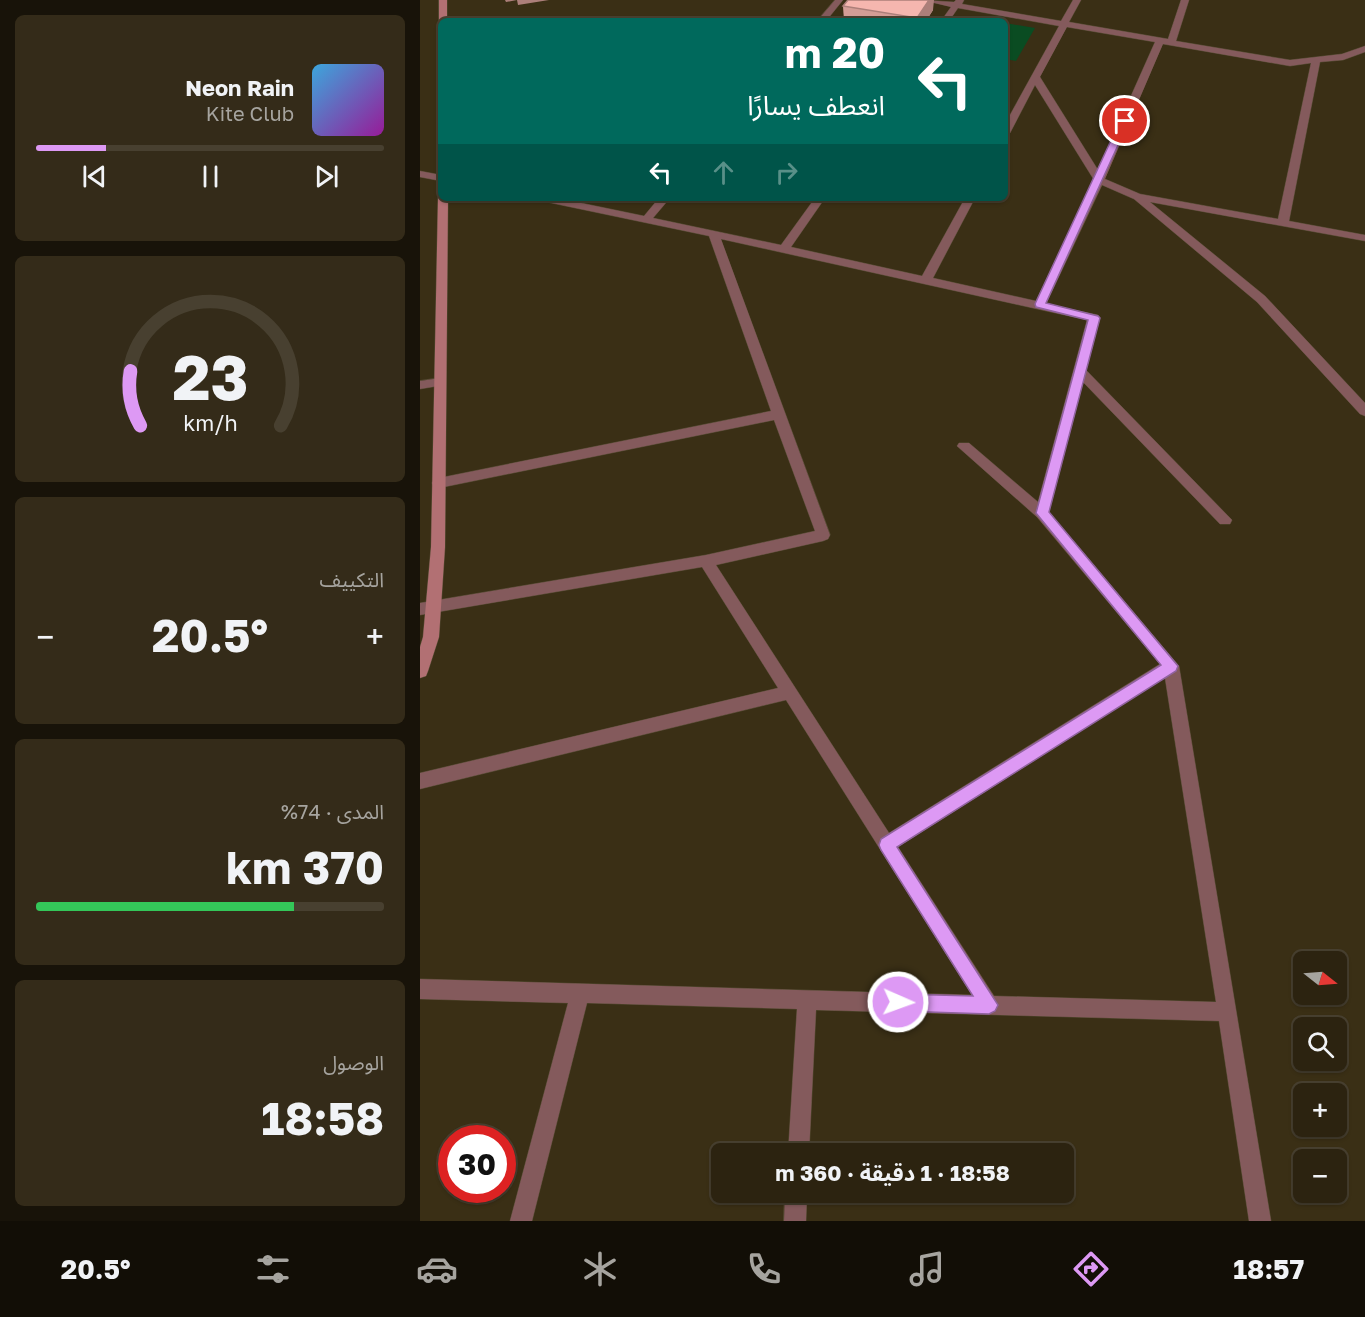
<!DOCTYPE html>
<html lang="ar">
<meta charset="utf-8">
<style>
body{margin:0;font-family:"Golos Text","Noto Sans Arabic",sans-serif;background:#342b19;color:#f1f3f6;direction:rtl;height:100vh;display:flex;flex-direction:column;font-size:22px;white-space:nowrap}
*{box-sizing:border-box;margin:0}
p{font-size:20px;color:#a6a49f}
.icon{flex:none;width:33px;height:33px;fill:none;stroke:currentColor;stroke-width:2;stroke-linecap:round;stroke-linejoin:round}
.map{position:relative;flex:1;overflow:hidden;direction:ltr}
.sheet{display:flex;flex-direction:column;gap:15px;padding:15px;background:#181309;width:420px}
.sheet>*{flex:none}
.top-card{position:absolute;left:18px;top:18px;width:570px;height:183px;border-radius:9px;box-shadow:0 2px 4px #0004,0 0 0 2px #484030;direction:rtl;background:#00695c;color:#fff;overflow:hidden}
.needle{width:39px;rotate:107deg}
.fabs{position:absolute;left:873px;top:951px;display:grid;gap:12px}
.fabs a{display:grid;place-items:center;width:54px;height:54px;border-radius:9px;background:#2c2310;box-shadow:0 2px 4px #0004,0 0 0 2px #484030;font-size:30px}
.speed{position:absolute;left:18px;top:1125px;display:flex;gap:12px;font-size:30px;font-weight:700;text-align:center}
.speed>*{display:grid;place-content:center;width:78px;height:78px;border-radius:50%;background:#2c2310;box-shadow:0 2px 4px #0004,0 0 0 2px #484030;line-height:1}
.speed .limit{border:9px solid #d22;background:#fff;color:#111}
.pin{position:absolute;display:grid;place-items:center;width:51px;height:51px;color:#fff;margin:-26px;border:3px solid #fff;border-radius:50%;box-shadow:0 2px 6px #0007}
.me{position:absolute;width:66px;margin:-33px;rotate:92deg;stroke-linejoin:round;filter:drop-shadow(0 0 4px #0008)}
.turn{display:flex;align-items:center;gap:21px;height:126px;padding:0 24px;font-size:27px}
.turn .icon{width:78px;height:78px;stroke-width:2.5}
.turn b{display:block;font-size:42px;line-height:51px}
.lanes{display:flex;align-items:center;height:57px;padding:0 24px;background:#0003;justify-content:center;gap:30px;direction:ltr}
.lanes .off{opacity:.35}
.big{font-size:45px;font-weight:700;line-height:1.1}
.sheet .card{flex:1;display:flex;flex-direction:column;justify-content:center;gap:9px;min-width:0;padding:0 21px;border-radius:9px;background:#342b19}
.sheet .dial{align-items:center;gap:0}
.dial svg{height:156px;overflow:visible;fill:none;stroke:#484030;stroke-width:7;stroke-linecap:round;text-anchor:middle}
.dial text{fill:#f1f3f6;stroke:none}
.song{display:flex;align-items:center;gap:18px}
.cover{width:72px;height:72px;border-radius:9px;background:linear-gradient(135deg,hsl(200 70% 55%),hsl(300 70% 35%))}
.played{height:6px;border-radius:3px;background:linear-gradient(90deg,#dd99f4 20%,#484030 20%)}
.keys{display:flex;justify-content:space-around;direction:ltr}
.heat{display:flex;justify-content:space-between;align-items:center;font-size:33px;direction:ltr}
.charge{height:9px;border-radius:4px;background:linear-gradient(90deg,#34c759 74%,#484030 0)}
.trip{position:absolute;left:291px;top:1143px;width:363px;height:60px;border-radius:9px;background:#2c2310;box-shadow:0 2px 4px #0004,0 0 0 2px #484030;font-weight:700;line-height:60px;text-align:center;direction:rtl}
.tab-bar{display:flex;height:96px;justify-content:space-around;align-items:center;background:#120e06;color:#a6a49f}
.tab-bar .icon{width:42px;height:42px}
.tab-bar .current{color:#dd99f4}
.tab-bar b{font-size:27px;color:#f1f3f6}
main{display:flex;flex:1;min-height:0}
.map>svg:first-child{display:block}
</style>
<main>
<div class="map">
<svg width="945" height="1221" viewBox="0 0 945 1221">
<rect width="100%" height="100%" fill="#3a2f15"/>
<path fill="#0a4c22" d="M585,23l30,5 -19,33 -11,-2z"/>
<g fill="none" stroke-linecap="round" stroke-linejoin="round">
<g stroke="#564c34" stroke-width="1">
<path id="street" d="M415,0h8l-17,21h-9z
M502,0l32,2 2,-2h8l-2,4 99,17 12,-21h8l-12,22 99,17 13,-39h8l-13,41 114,19 52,-6 23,-8v6l-22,8 -23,2 -31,159 76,14v6l-215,-39 115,94 100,107v13l-5,-2 -103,-112 -123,-103 -32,-14 -56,119 52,11 2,3 -14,52 146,150 -2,4h-10l-137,-142 -34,130 130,154 92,555h-22l-30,-200 -403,-11 -7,144h-21l9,-145 -210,-6 -55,218h-22l58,-218 -148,-4v-20l552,16 -186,-295 -366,89v-16l358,-85 -76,-121 -282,48v-12l286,-48 109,-24 -41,-111 -335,68 -5,-1 -2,-4 2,-4 5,-1 332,-67 -62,-175 -167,-35 -5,-3h20l87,18 15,-18h11l-17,20 128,27 34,-47h10l-34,49 131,29 43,-78h10l-42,80 103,23 58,-121 -59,-95 -25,48 -5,3v-12l54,-98 -101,-18 -9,13h-8l10,-14zM647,27l88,15 -57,128 -58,-93zM743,44l127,22 21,-3 -33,156 -138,-25 -35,-15zM301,239l366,81 -49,182 -69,-59h-10l-2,3 80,71 123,147 -271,169 -173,-268 107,-24 5,-2 2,-4zM745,678l51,324 -222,-6 -96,-149z
M0,171l21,4v6l-21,-4z
M20,378l6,4 -2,3 -24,4v-8z
M365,1192h22l-1,29h-22z"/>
</g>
<g stroke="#564c34" stroke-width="1">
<path id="secondary" d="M19,0h8v21h-6v2l-2,-2z
M21,195v3h7l-3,349 -6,90 -11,34 -2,5 -6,2v-31l3,-10 8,-90 7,-349z"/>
</g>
<use href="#street" fill="#845a5c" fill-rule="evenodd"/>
<use href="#secondary" fill="#b27073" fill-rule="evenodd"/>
</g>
<path fill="#d39d96" d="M423,6l90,4 -7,11h-82z"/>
<path fill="#ac7f7a" d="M85,0h44l-31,5 -1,-5 -11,2z
M509,0h5l-1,10 -7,11h-9v-3z"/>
<path fill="#f5b6af" stroke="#ac7f7a" stroke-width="1.5" d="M428,0h81l-12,18 -74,-12z"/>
<path fill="#dd99f4" stroke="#90639f" stroke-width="1.5" d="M705,118l4,3 -83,182 52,13 2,2 -51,194 129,154 -2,5 -279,176 101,158 -3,6 -6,3 -91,-3 -6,-2 -3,-7 3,-6 6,-2 75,2 -92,-146 -2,-5 2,-6 280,-174 -125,-152 52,-193 -52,-13 -1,-3 85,-183z"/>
</svg>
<div class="fabs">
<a><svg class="needle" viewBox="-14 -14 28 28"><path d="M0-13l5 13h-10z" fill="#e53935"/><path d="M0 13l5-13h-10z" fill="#a6a49f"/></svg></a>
<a><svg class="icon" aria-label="search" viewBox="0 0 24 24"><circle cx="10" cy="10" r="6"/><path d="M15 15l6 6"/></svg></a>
<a>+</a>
<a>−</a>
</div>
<div class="speed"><div class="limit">30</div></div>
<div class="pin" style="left:705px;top:121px;background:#d93025"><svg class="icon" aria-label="arrive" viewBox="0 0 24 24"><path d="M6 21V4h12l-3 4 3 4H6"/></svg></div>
<svg class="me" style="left:478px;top:1002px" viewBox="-20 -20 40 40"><circle r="17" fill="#dd99f4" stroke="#fff" stroke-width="3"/><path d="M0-11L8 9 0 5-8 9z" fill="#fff"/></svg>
<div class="trip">18:58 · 1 دقيقة · 360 m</div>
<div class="top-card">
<div class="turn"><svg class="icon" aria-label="left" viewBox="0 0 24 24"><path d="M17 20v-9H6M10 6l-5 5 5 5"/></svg><div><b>20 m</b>انعطف يسارًا</div></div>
<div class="lanes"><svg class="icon" aria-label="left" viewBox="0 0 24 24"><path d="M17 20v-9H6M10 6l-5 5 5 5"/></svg><svg class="icon off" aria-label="ahead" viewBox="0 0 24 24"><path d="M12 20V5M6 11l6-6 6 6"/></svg><svg class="icon off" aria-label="right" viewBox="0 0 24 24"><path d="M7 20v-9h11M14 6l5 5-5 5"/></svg></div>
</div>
</div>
<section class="sheet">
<div class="card">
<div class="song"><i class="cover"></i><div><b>Neon Rain</b><p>Kite Club</p></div></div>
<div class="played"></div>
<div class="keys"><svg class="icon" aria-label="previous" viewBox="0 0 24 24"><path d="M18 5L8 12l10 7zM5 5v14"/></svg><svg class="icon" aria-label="pause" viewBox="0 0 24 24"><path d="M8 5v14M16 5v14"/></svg><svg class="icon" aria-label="next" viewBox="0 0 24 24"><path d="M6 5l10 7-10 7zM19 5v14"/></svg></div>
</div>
<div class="card dial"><svg viewBox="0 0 100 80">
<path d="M14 69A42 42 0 1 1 86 69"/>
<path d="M14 69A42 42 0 0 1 9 41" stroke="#dd99f4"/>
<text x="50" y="56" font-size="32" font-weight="700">23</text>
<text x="50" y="72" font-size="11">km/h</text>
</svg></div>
<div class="card"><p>التكييف</p>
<div class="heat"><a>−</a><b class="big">20.5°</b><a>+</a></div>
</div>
<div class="card"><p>المدى · 74%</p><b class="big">370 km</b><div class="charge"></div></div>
<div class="card"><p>الوصول</p><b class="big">18:58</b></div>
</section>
</main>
<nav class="tab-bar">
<b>18:57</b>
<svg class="icon current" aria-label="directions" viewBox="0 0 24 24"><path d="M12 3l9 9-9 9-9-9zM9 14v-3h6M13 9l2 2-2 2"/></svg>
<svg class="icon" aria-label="music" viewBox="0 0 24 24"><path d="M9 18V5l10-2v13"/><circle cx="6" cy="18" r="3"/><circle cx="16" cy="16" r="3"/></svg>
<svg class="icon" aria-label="phone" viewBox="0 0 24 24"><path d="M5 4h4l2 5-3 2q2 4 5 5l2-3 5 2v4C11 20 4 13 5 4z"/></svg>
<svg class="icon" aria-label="climate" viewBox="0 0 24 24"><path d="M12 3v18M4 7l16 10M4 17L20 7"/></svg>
<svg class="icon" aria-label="car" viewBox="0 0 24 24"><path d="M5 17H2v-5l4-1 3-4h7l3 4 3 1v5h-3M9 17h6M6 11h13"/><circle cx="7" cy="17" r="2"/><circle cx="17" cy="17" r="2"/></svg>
<svg class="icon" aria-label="filters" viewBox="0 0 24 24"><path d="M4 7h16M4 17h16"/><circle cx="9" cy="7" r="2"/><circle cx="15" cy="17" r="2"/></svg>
<b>20.5°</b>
</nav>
